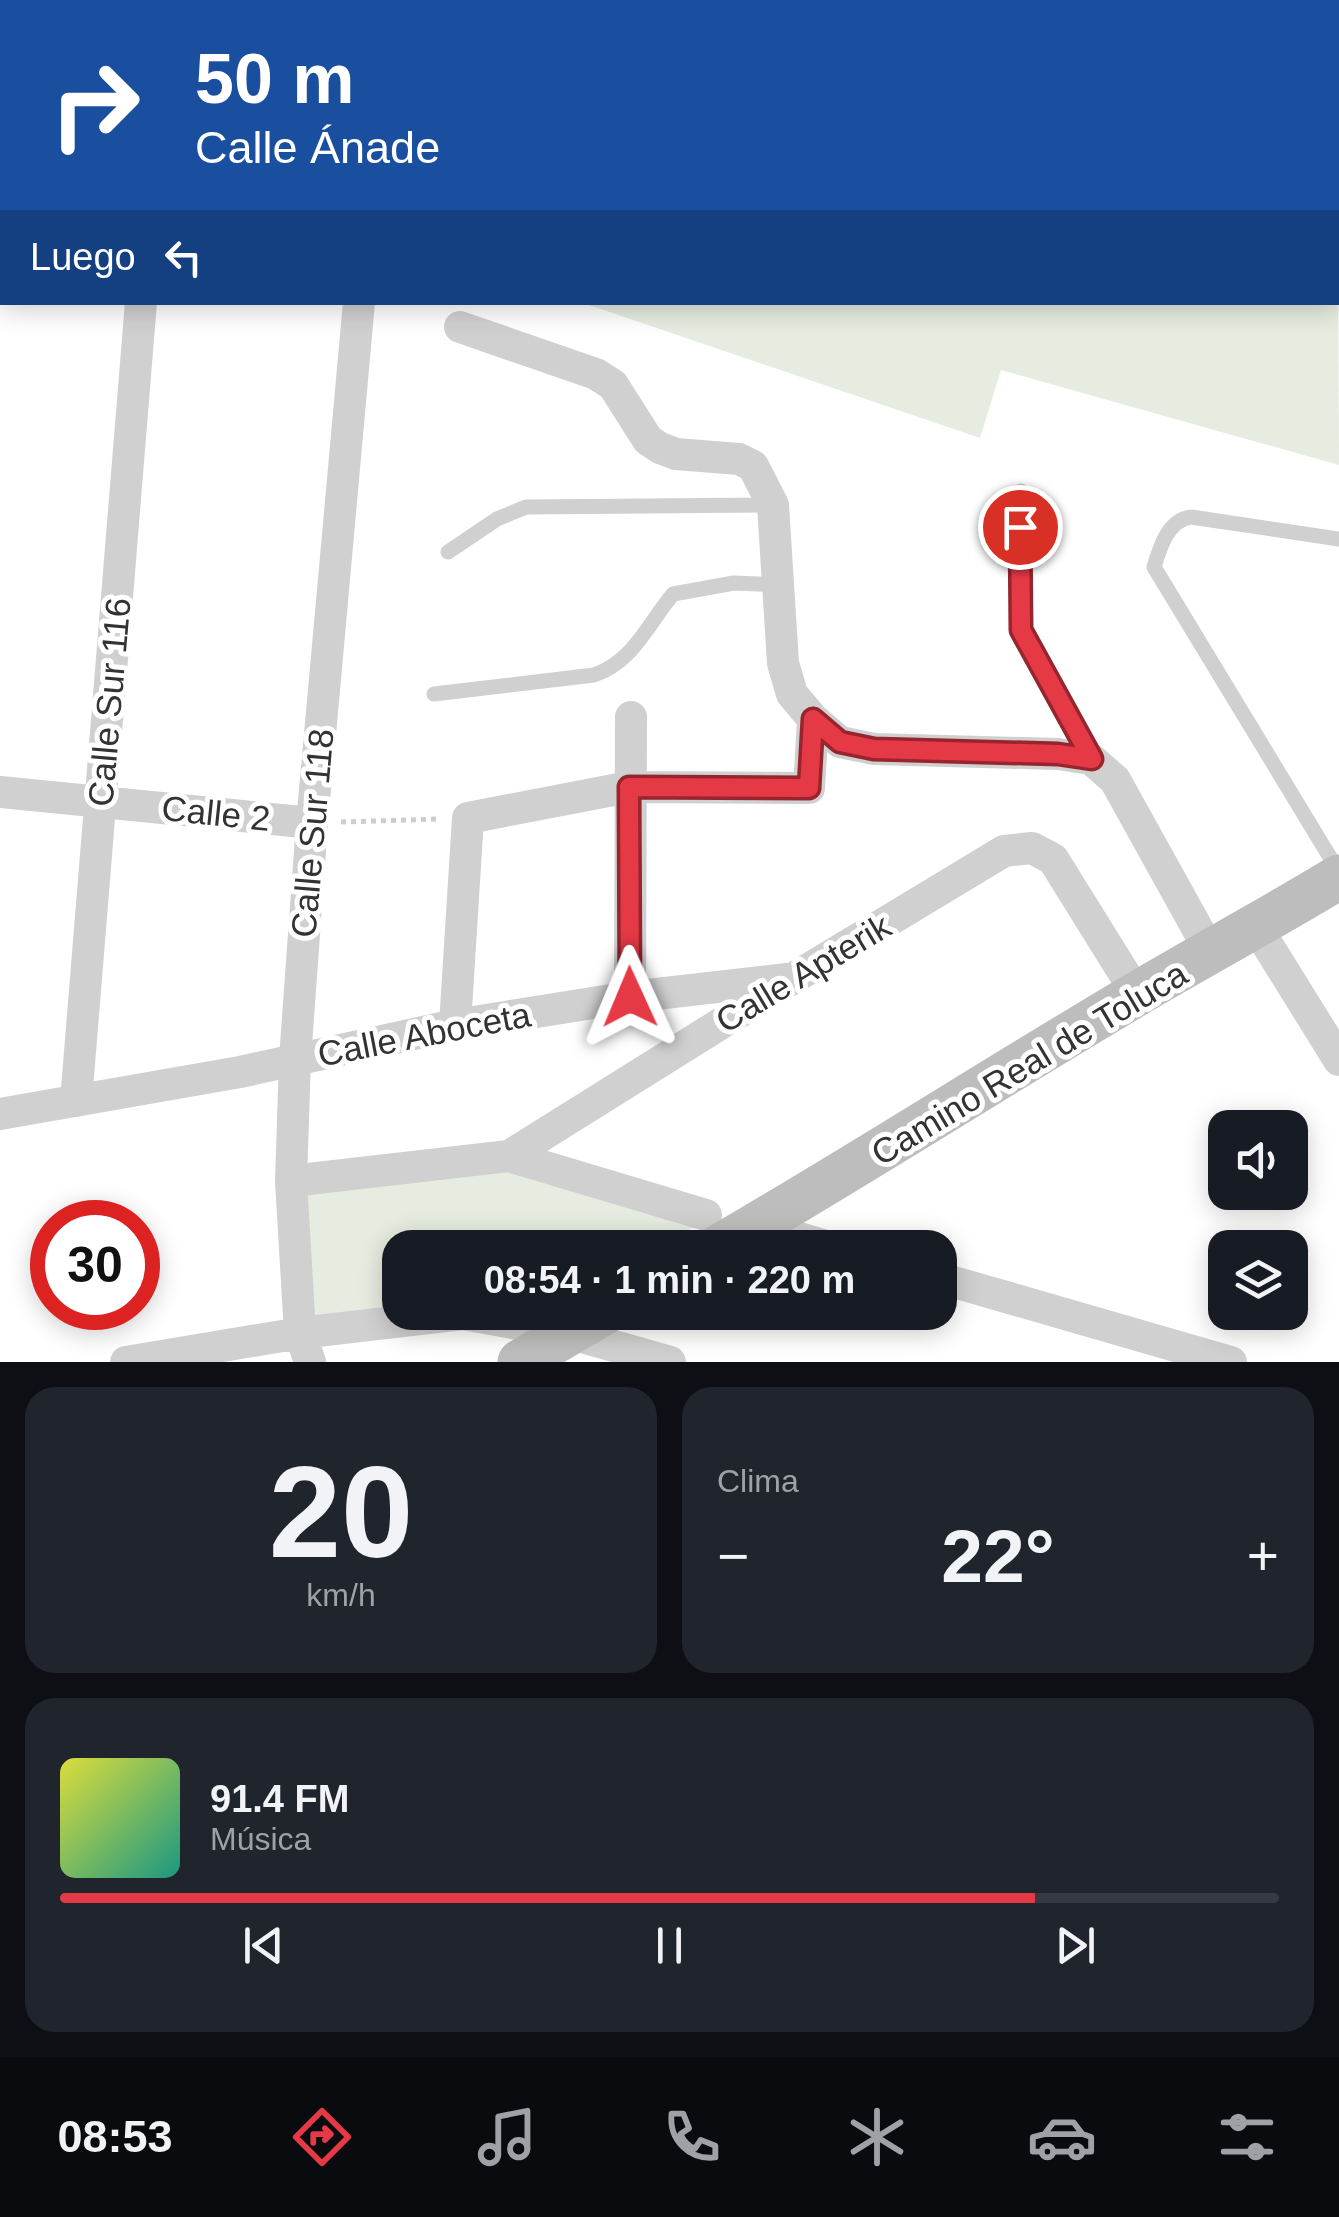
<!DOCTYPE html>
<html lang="es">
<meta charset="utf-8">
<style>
body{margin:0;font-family:Helvetica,sans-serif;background:#20242c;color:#f1f3f6;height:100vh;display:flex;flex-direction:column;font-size:38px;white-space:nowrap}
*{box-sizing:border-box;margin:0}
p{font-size:32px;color:#9ea1a6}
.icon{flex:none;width:55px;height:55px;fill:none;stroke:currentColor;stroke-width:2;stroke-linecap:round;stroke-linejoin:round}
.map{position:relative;height:1362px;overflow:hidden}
.drawer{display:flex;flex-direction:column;gap:25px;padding:25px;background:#0d0f14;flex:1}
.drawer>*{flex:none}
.banner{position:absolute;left:0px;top:0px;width:1340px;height:305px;box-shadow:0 5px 25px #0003;background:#1a4fa0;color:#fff;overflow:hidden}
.fabs{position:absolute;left:1208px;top:1110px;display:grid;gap:20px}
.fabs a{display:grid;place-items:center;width:100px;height:100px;border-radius:20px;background:#171b24;box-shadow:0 5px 25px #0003;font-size:50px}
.speed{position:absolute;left:30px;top:1200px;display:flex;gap:20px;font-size:50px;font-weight:700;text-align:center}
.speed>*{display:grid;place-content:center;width:130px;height:130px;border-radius:50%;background:#171b24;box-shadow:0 5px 25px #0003;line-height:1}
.speed .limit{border:15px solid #d22;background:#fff;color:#111}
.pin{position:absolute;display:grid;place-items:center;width:85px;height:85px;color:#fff;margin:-42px;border:5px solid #fff;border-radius:50%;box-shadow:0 2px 10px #0007}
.me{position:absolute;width:110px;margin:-55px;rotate:359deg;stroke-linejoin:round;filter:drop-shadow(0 0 8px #0008)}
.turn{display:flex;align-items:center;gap:35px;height:210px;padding:0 30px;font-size:45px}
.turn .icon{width:130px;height:130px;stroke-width:2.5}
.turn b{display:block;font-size:70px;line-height:85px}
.then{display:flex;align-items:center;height:95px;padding:0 30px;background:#0003;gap:20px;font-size:38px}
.big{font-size:75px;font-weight:600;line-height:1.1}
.drawer .widget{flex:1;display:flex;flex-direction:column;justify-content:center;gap:15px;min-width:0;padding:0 35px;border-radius:30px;background:#20242c}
.drawer .dial{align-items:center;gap:0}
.dial b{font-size:130px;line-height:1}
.song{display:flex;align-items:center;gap:30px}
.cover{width:120px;height:120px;border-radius:15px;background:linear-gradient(135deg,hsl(60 70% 55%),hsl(170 70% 35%))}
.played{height:10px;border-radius:5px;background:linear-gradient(90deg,#e63946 80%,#363941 80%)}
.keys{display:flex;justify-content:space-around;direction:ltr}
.heat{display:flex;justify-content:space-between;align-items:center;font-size:55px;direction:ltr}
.drawer .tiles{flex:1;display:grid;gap:25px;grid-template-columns:1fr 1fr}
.widget:last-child{grid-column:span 2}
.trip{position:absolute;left:382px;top:1230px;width:575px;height:100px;border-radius:30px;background:#171b24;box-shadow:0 5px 25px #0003;font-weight:600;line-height:100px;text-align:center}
.tab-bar{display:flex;height:160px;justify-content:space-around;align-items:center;background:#090b0e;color:#9ea1a6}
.tab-bar .icon{width:70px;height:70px}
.tab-bar .active{color:#e63946}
.tab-bar b{font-size:45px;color:#f1f3f6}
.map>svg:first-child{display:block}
</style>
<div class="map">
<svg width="1339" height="1362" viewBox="0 0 1339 1362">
<rect width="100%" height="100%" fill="#fff"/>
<path fill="#e6ecdf" d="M0,0h1270l-1268,2v39z
M1338,243l1,222 -338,-95 -21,68 -397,-135 755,-1z
M507,1162l200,58 -51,27 -256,1v63l-88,17 -16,-143z"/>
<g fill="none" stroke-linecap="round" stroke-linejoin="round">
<path stroke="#cdcdcd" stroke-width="5" stroke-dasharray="5 5" stroke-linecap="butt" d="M921,2v-2
M341,822l99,-3"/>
<path stroke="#d0d0d0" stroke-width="15" d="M1021,491l-3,109 3,30 68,126
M1339,539l-148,-22c-23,3 -31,30 -37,50l185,305
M448,552l49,-33 29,-12 247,-2
M434,694l160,-19c39,-13 54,-51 79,-81l61,-11 45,2"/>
<path stroke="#d0d0d0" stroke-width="32" d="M0,232l2,1
M460,327l136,47 17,11 35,55 12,8 16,6 63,5 14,7 20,39 10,158 9,31 21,25 27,23 34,7 184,5 33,5 24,21 96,173
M0,792l312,31
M1257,928l82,132
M630,997l1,-280
M455,1025l13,-207 161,-31 180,1 4,-69
M76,1101l65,-799
M0,1114l240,-42 215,-47 175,-28 157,-18
M509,1156l197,59
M291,1181l218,-25 283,-177 212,-128 28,-3 21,11 84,135
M756,1225l77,23
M940,1278l291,84
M126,1362l174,-29 163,-19 105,19 102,29
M310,1362l-10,-29 -9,-152 4,-122 17,-236 47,-521"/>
<path stroke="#bdbdbd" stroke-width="45" d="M717,1248c141,-82 278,-170 418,-253 67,-40 137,-77 204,-118
M520,1362l85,-50"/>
</g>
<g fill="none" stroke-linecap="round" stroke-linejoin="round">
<g stroke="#96252e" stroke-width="25">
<path id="route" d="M630,997l-1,-210 180,1 4,-69 27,23 34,7 184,5 34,5 -71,-129 -1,-103"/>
</g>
<use href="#route" stroke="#e63946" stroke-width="18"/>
</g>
<g text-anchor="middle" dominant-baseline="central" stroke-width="10" stroke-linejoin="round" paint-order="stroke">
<g font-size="35" fill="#333" stroke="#fff">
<text transform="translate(109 702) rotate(-85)">Calle Sur 116</text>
<text transform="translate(216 813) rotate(6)">Calle 2</text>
<text transform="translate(312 833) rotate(-85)">Calle Sur 118</text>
<text transform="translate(803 973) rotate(-31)">Calle Apterik</text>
<text transform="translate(424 1034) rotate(-11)">Calle Aboceta</text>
<text transform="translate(1029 1063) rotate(-31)">Camino Real de Toluca</text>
</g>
</g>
</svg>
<div class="fabs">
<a><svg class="icon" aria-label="sound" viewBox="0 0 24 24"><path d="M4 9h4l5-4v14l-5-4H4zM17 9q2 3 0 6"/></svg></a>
<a><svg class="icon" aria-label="layers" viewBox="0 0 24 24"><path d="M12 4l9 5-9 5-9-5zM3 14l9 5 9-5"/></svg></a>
</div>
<div class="speed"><div class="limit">30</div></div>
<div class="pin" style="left:1020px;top:527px;background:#d93025"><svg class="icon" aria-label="arrive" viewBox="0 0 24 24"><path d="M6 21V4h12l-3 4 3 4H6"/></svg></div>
<svg class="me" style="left:630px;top:997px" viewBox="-20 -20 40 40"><path d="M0-17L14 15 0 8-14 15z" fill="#e63946" stroke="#fff" stroke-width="4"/></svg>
<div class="trip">08:54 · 1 min · 220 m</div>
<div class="banner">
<div class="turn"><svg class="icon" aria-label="right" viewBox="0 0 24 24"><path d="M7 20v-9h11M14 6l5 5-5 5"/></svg><div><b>50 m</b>Calle Ánade</div></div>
<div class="then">Luego<svg class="icon" aria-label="left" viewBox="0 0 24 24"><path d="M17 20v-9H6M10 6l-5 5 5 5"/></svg></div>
</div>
</div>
<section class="drawer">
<div class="tiles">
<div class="widget dial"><b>20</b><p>km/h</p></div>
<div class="widget"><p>Clima</p>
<div class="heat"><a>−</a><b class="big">22°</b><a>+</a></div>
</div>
<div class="widget">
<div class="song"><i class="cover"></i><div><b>91.4 FM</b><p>Música</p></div></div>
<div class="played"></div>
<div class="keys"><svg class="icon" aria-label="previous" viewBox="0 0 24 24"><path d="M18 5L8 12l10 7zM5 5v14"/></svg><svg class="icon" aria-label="pause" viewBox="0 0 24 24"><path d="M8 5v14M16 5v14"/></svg><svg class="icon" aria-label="next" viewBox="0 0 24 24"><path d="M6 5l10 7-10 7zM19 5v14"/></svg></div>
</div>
</div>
</section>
<nav class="tab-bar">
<b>08:53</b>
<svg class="icon active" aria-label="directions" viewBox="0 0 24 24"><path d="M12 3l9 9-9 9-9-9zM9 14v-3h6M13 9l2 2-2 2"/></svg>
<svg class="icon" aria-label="music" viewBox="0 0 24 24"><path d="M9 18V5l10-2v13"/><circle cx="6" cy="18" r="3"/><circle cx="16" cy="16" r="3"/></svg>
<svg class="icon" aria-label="phone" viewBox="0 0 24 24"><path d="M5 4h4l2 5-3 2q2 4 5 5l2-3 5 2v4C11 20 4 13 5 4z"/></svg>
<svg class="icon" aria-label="climate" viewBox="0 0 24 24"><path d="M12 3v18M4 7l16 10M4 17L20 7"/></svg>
<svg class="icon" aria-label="car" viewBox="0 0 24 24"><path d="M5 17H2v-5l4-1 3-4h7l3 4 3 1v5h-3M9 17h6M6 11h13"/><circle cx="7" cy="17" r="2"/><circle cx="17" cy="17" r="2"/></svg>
<svg class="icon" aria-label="filters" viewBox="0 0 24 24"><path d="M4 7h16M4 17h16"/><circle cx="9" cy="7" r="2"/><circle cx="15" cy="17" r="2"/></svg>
</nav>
